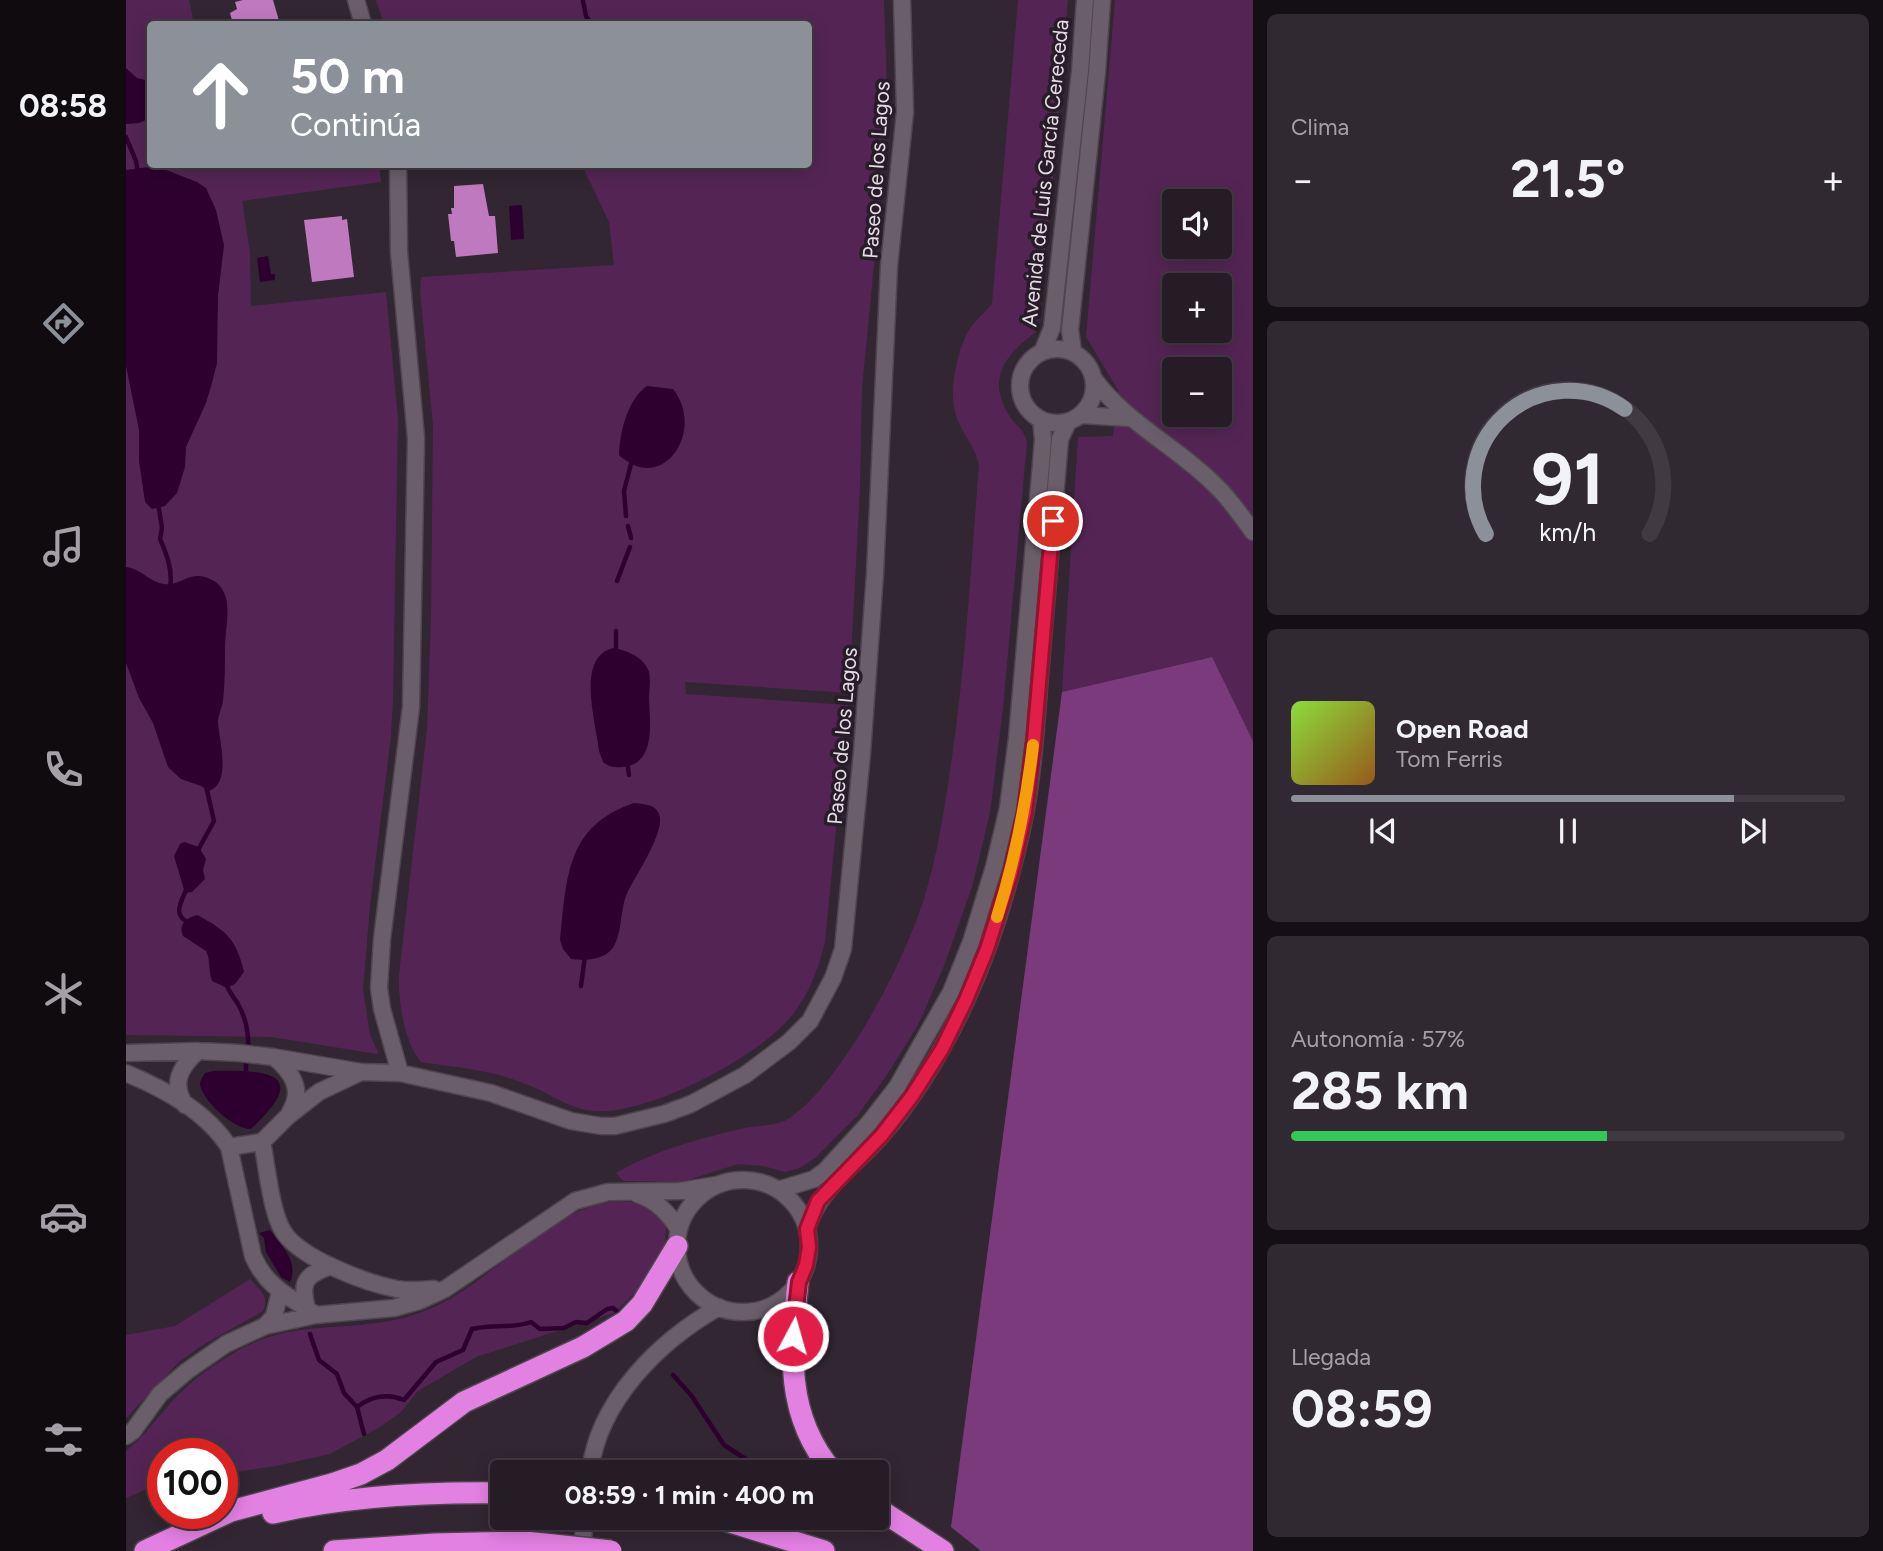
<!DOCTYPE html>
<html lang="es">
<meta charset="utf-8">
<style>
body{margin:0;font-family:Figtree,sans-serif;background:#312932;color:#f1f3f6;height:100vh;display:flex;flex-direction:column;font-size:26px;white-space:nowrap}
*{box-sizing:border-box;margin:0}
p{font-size:23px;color:#a3a1a7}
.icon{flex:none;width:38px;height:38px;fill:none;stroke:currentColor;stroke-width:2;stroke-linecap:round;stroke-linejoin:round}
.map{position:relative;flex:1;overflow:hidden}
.sheet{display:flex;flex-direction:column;gap:14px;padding:14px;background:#140f14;width:630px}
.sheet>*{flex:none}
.hud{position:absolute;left:21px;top:21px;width:665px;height:147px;border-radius:7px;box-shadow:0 4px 18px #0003,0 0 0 2px #423a42;background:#8c9099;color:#fff;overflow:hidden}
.fabs{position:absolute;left:1036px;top:189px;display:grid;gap:14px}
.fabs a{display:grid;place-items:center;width:70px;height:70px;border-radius:7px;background:#251c25;box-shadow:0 4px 18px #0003,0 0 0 2px #423a42;font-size:35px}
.speed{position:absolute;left:21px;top:1438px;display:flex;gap:14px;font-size:35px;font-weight:700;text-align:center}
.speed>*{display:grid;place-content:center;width:91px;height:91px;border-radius:50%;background:#251c25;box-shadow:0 4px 18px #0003,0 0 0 2px #423a42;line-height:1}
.speed .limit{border:10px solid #d22;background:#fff;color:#111}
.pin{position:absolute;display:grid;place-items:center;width:60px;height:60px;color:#fff;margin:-30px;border:4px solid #fff;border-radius:50%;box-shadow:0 2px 7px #0007}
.me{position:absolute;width:77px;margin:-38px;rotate:6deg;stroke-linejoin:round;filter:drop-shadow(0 0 5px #0008)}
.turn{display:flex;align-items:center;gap:24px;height:147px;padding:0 28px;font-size:32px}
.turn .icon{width:91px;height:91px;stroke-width:2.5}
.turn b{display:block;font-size:49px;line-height:60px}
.big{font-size:52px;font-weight:700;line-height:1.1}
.sheet .widget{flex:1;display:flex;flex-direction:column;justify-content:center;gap:10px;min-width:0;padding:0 24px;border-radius:10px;background:#312932}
.sheet .dial{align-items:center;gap:0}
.dial svg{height:182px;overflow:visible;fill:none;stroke:#423a42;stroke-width:7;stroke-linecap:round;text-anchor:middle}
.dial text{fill:#f1f3f6;stroke:none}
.song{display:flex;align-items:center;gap:21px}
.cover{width:84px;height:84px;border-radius:10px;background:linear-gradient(135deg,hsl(90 70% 55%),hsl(30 70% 35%))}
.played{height:7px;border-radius:4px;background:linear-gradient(90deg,#8c9099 80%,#423a42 80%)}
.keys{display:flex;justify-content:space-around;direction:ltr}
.heat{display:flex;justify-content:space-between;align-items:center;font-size:38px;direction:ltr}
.charge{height:10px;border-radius:5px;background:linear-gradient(90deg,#34c759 57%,#423a42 0)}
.trip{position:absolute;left:364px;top:1460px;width:399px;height:70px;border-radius:7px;background:#251c25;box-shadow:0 4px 18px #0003,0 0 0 2px #423a42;font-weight:700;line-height:70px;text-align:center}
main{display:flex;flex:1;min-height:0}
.tab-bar{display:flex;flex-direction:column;width:126px;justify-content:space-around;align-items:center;background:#0f0b0f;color:#a3a1a7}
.tab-bar .icon{width:49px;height:49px}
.tab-bar .selected{color:#8c9099}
.tab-bar b{font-size:32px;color:#f1f3f6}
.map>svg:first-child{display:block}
</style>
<main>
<nav class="tab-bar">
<b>08:58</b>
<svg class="icon selected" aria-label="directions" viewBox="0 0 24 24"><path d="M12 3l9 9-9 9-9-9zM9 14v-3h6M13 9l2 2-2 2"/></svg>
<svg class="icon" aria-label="music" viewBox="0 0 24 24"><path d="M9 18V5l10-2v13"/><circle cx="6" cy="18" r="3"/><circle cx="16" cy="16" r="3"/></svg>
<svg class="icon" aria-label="phone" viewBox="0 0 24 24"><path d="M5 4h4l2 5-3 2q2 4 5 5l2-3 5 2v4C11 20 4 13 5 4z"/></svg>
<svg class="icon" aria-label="climate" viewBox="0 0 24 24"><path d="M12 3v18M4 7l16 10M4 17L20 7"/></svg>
<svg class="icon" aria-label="car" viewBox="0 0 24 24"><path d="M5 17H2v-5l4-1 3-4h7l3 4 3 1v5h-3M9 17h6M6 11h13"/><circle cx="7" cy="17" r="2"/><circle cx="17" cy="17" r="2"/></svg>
<svg class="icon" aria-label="filters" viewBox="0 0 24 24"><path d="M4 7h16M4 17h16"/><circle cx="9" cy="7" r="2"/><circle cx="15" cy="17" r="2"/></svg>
</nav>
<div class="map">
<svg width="1127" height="1551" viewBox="0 0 1127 1551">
<rect width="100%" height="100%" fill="#312631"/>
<path fill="#542554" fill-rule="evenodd" d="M0,0h63l5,24h-44v140l229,1 2,17 -139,19 8,51 1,54 135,-14 12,127 -5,279 -2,38 -21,170 -7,83 7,46 8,17 -1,2 -106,-17 -145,-2z
M250,0h508l3,88 -3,73 -22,228 -2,99 -11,205 -164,-11 1,12 162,11 -23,237c-7,28 -17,55 -36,77 -35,40 -141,96 -195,92 -20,-1 -36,-12 -54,-21 -14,-6 -30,-12 -45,-16 -24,-6 -50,-8 -74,-12 -17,-20 -23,-61 -22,-87l28,-246 4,-111 2,-193 -13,-134 1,-14 193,-12 -5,-43 -27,-57 226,-1v-140h-424z
M892,0h50l-12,151 -20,181c-30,22 -50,46 -27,83 7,12 14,12 18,27l-24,266 -13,105 -18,74 -28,79 -26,59 -29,47 -32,44 -42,42 -15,10 -15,4 -22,-6 -25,-2 -56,18 -59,-1 -7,-8c37,-22 82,-34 124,-44 16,-4 38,-2 51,-12 25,-18 45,-47 62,-72 27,-41 54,-96 70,-143 15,-47 22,-97 29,-145 14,-97 19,-194 27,-291 -3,-20 -19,-34 -24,-54 -6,-24 2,-62 15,-84 6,-8 15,-16 22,-24z
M989,0h138v741l-42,-84 -149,35 16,-255 35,-1 5,-46 -32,-53zM1048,201h46v46h-46zM1048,285h46v46h-46zM1048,369h46v46h-46z
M513,1200l22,15 5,13 -1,18 -7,19 -14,19 -30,29 -138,44 -58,34 -17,21 -21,15 -50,27 -54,12 -54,8v-20h-59v28l-37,16v-47c21,-17 35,-39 54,-58 18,-18 39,-32 61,-44 44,-25 88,-19 135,-26 26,-3 52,-11 75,-25 51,-28 123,-110 185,-95z
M124,1279c9,10 20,17 13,32l-62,35 -22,16 -53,56v-83l49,-9z"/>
<path fill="#7b3a7b" d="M1086,657l41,84v810h-272l-30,-24 111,-835z"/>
<path fill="#2e002f" d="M0,68l11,10 13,3v37l-11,5 -13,1z
M30,166l41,16 9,6 10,22 8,35 -6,51 -1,67 -5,20 -6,20 -20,44 -1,20 -8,26 -12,13 -13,3 -7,-7 -6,-41v-31l-13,-64v-196z
M396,205l2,34 -13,1 -2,-34z
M142,256l3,18h4v6l-15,2 -3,-24z
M521,386l26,3c33,41 -10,107 -54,66 1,-23 8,-55 28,-69z
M0,567c16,2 23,15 38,17 15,2 25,-12 41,-7 33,10 20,46 20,70 0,18 0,36 -2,54 -1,7 -5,14 -5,21 1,18 14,61 -9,69l-8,-5 -20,-7 -13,-12 -15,-44 -14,-25 -13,-35z
M488,648c14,3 30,9 35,24 2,8 0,19 0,27 1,24 7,65 -26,68 -8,1 -14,0 -20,-5l-4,-11c-3,-29 -24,-95 15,-103z
M508,803c8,1 20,1 24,9 11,17 -26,68 -32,84 -6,16 -4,40 -14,53 -9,11 -28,12 -41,10l-8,-10 -3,-9c7,-61 5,-114 74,-137z
M58,842l15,5 7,12 -3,11 2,9 -13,13 -7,1 -11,-37 6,-12z
M71,915c29,15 40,25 47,57l-9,12 -8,4 -15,-7c-4,-10 -1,-20 -6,-30l-23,-15c-5,-12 3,-18 14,-21z
M87,1071c56,-1 98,2 38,58 -16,1 -49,-28 -51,-45 0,-4 3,-7 5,-11z
M144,1230c12,16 29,32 20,52l-9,-5 -15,-25 -2,-14 -5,-5z"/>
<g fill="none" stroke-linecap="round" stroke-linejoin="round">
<path stroke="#2e002f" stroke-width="4.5" d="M457,1l3,15 5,8
M0,137l10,24 2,12
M32,503l4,25 -2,11c7,16 13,31 10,50
M500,516l-2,-25 7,-27
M502,526l3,12
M491,581l13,-34
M490,631v22
M501,762l2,13
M71,852l17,-31 -8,-35
M60,890c-5,13 -14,25 3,33
M100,983c2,8 7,13 12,21 8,14 11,29 10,46
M455,986l4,-30
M120,1078v-18
M184,1334l9,26 18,14 7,19 13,14c14,-11 31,-14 47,-7l32,-38 27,-12 9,-21c20,-5 41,0 59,-7l9,7 24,-1 12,-6 11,1 20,-14 6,-1 6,5
M547,1375l18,20 33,50 31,20 20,-1 6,8
M231,1407l7,27"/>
</g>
<path fill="#bf79be" d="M117,0h30l7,24h-47l-3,-11 7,-4 -2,-7z
M357,184l6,32h6l3,37 -42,4 -2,-16h-3l-3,-27h4l-1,-6h3v-22z
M216,216v4l5,-1 7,58 -42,5 -8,-62z"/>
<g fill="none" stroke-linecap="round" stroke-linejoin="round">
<g stroke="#4e454d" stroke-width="19">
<path id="minor" d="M230,0l7,24
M272,164l1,88 17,186 -5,269 -29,232 -3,49 3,21 18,64
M894 386a37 37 0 1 1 74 0a37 37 0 1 1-74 0Z
M917,350l9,-22 28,-257 5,-71
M947,351l-3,-21 27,-258 5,-72
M968,379c33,45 84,68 122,107 14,13 26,31 37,46
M955,415l48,3
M0,1053l72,-2 41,2 34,4 88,15 39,1 91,20 80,28 30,5h14l49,-12 27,-10 54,-29 44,-33 21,-21 23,-43 10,-29 19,-196 13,-179 14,-308 16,-154 -3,-112
M148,1057c18,15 30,33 16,55
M0,1073c38,16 80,38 103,74l24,109c14,32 36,40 63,59
M59,1105c-14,-22 -5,-38 13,-54
M136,1142c5,24 9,70 21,89 16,27 83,52 114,58 12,2 25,1 37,0
M103,1147l33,-5 25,-25 32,-25 42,-20
M551 1246a66 66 0 1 1 132 0a66 66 0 1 1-132 0Z
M652,1190l36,-11 11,-8 44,-48 28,-36 54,-95 20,-50 23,-75 14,-59 9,-70 24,-274 2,-25 -2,-19
M511,1194c19,6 32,19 42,36
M681,1229c11,-40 49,-64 75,-94 34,-39 62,-87 84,-134 27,-59 46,-124 59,-187 10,-53 12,-109 17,-163 6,-71 12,-141 18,-212l8,-17
M181,1309c-7,-27 -2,-34 24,-43
M139,1326l9,-10 6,-24
M0,1436l7,-5 27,-37 27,-23 39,-27 39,-18 51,-11 78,-7 25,-7 26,-12 130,-88 33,-9 72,-1 36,-6
M464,1472c8,-71 69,-131 129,-165
M456,1551l3,-34"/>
</g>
<g stroke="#4e454d" stroke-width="24">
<path id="motorway" d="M672,1282c-7,68 -14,133 35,190
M751,1508l66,43
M147,1513c75,-17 152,-21 229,-20
M588,1517l110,34
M19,1551l86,-40 101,-27 29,-10 26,-14 77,-58 119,-55 43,-26 16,-17 35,-58
M208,1551l101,-7 90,-2"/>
</g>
<use href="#minor" stroke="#6b5e6b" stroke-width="16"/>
<use href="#motorway" stroke="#e381e3" stroke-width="21"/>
<g stroke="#4e454d" stroke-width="24" stroke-linecap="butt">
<path id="motorway-bridge" d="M399,1542l86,9"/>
</g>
<use href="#motorway-bridge" stroke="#e381e3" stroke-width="21"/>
</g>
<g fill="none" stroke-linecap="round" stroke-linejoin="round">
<g stroke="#92132f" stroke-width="18">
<path id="route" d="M667,1336l6,-54 7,-17 3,-18 -2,-18 11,-28 64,-66 30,-39 30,-47 24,-49 21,-51 24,-76 14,-61 9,-71 19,-220"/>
</g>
<use href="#route" stroke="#e11d48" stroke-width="12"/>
<path stroke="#f59e0b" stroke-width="12" d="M871,917c18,-57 29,-113 36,-172"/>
</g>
<g text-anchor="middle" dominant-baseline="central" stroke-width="7" stroke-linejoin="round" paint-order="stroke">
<g font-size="21" fill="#e5dde4" stroke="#271c27">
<text transform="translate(750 170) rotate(-86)">Paseo de los Lagos</text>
<text transform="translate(919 173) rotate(-84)">Avenida de Luis García Cereceda</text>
<text transform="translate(716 736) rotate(-85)">Paseo de los Lagos</text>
</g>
</g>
</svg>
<div class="fabs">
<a><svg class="icon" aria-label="sound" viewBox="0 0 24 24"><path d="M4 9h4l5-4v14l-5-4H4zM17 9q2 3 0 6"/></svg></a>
<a>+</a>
<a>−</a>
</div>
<div class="speed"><div class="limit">100</div></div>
<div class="pin" style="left:927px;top:521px;background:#d93025"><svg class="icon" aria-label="arrive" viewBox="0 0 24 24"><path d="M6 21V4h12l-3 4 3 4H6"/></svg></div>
<svg class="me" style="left:667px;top:1336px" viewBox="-20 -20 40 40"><circle r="17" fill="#e11d48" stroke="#fff" stroke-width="3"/><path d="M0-11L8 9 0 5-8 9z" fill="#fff"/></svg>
<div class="trip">08:59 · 1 min · 400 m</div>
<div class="hud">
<div class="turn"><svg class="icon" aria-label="ahead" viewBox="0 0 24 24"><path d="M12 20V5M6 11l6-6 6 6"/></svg><div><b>50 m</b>Continúa</div></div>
</div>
</div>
<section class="sheet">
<div class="widget"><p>Clima</p>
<div class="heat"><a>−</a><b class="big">21.5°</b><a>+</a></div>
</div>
<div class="widget dial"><svg viewBox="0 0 100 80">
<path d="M14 69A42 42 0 1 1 86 69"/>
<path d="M14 69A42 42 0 0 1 75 14" stroke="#8c9099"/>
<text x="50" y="56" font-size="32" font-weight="700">91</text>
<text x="50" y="72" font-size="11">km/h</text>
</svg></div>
<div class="widget">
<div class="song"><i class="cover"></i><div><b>Open Road</b><p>Tom Ferris</p></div></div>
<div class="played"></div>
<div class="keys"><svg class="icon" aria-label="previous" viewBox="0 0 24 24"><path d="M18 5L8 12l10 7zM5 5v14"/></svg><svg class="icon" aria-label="pause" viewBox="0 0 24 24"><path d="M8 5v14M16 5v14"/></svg><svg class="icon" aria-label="next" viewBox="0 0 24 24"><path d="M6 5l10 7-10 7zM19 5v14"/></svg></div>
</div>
<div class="widget"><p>Autonomía · 57%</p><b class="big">285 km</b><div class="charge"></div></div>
<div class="widget"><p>Llegada</p><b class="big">08:59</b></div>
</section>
</main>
